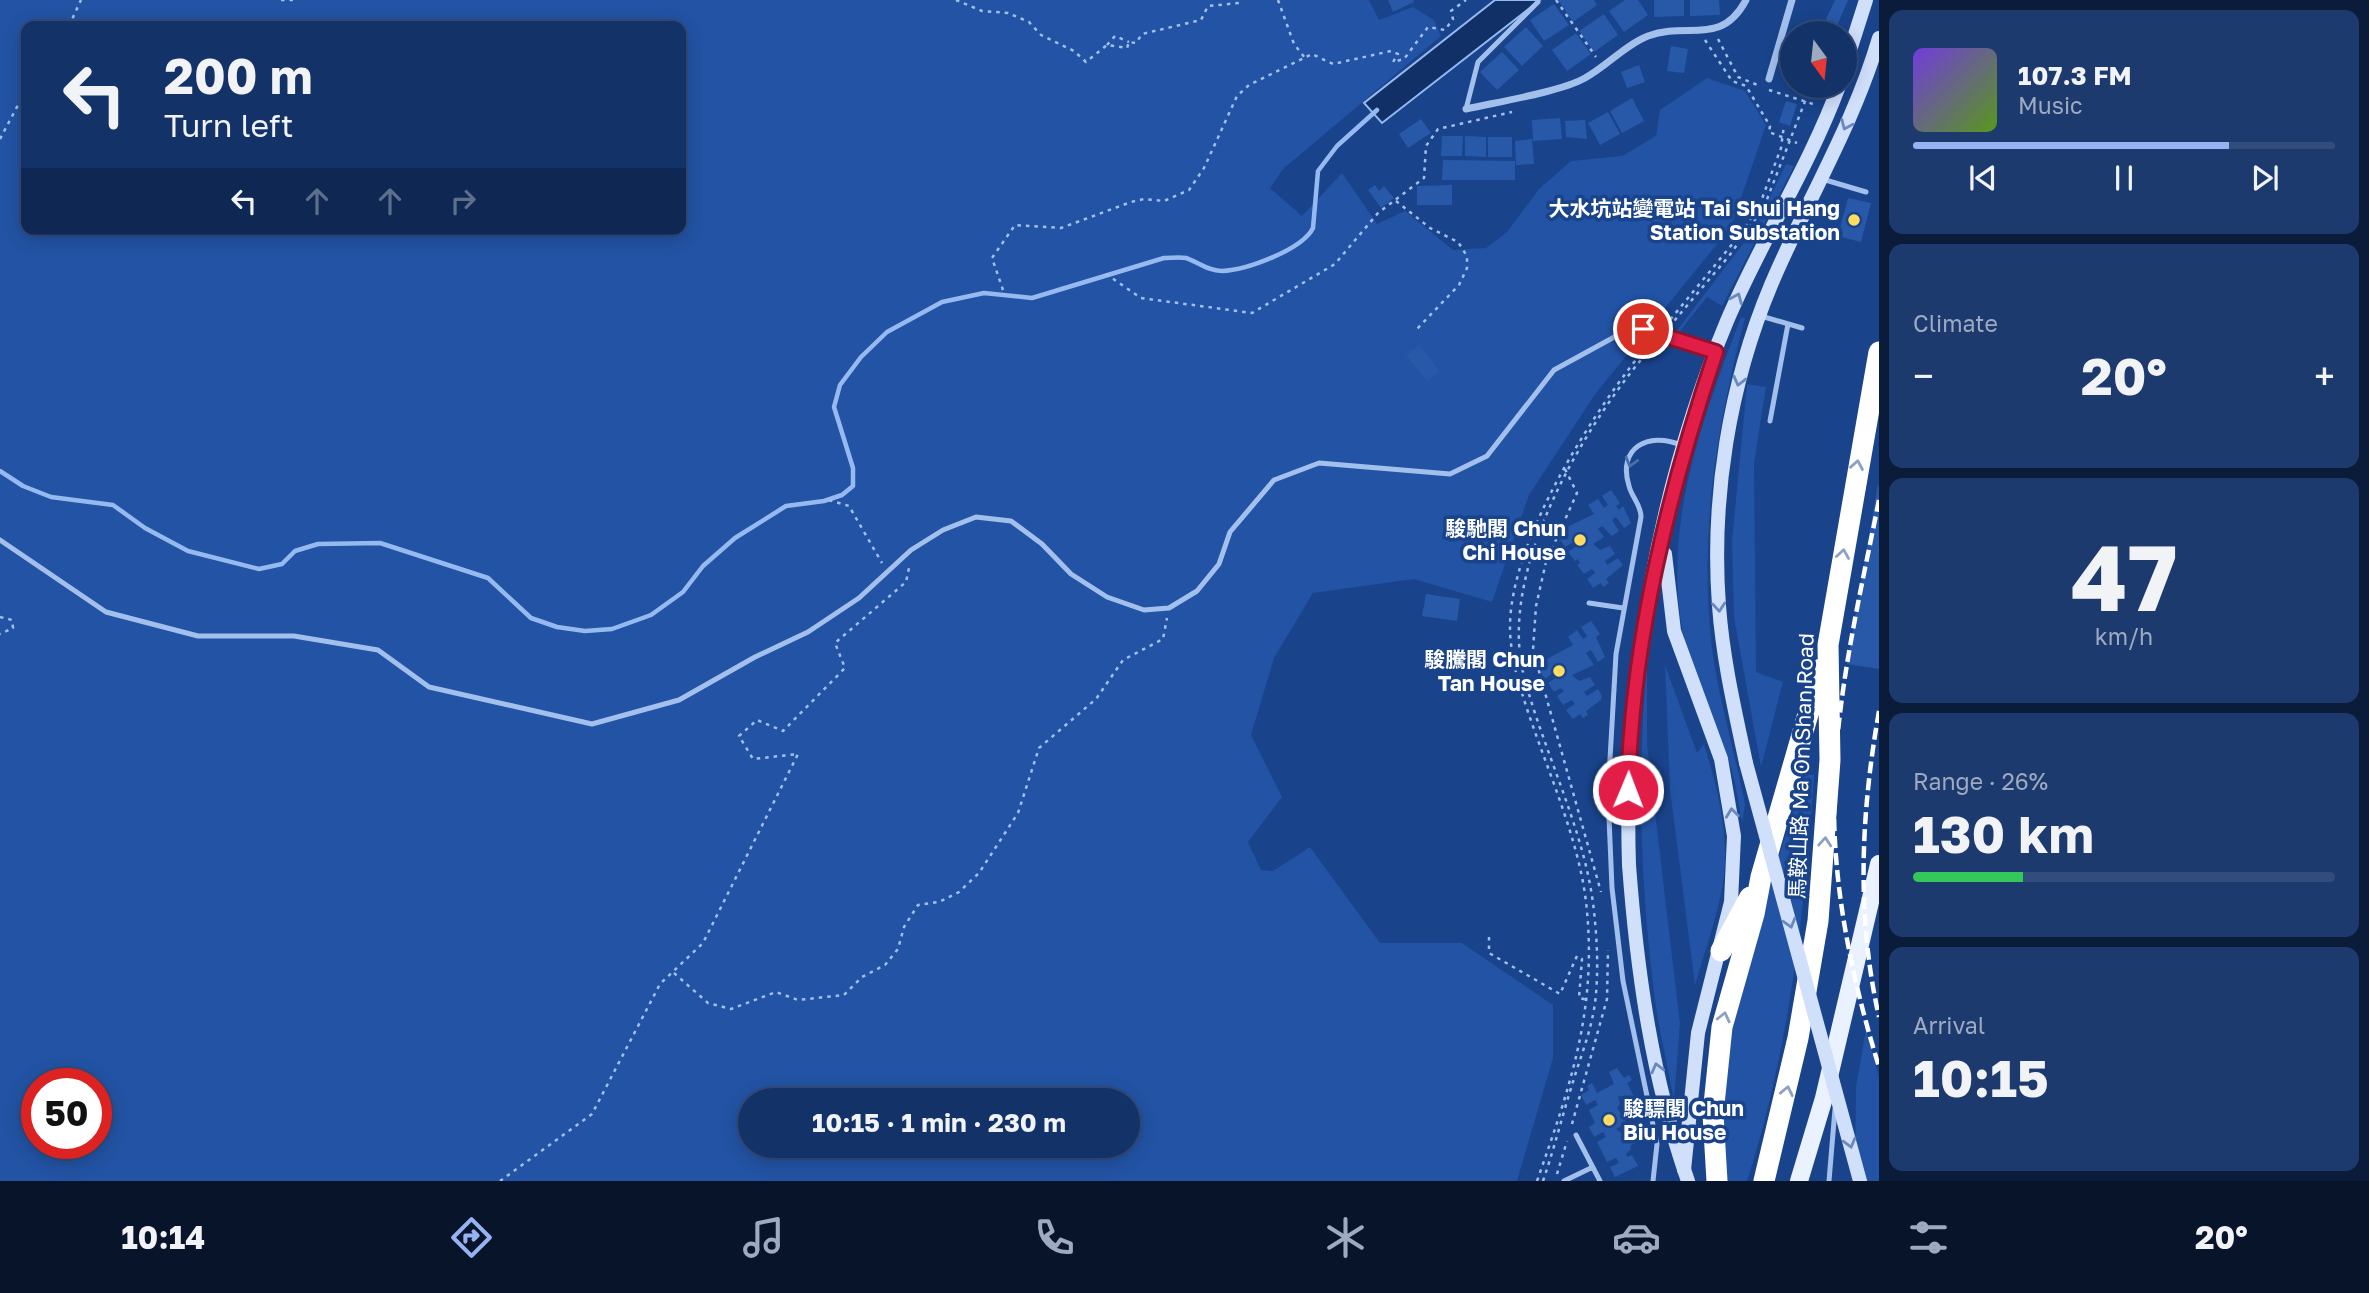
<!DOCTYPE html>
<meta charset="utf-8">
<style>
body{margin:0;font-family:"Golos Text","Noto Sans TC",sans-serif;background:#1c3a6e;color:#f1f3f6;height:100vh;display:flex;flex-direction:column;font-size:26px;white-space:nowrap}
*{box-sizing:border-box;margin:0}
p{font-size:23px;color:#9daac0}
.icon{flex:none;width:38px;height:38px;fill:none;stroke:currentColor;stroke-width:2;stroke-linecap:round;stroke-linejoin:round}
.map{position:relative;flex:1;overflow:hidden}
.sheet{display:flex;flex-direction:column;gap:10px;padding:10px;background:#0a1c39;width:490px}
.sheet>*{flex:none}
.hud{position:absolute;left:21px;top:21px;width:665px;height:214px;border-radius:14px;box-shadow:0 4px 18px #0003,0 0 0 2px #324d7c;background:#133268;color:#f1f3f6;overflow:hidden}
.needle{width:46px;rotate:165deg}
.controls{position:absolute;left:1780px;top:21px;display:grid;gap:14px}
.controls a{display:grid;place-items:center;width:77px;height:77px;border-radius:50%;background:#133268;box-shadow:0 4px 18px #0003,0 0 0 2px #324d7c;font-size:35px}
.speed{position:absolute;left:21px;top:1068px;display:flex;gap:14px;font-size:35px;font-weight:700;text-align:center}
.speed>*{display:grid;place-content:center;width:91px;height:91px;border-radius:50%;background:#133268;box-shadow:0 4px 18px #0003,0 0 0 2px #324d7c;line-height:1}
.speed .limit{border:10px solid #d22;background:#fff;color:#111}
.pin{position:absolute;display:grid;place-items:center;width:60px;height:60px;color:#fff;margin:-30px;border:4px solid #fff;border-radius:50%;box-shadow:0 2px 7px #0007}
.me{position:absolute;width:77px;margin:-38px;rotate:1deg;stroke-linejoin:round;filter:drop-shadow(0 0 5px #0008)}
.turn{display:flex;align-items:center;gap:24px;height:147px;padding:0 28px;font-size:32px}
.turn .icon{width:91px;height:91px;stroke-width:2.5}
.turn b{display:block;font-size:49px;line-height:60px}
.lanes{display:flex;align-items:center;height:66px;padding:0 28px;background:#0003;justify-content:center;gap:35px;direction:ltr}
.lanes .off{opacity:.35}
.big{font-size:52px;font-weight:700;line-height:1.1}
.sheet .widget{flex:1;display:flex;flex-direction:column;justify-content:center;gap:10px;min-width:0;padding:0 24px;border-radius:14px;background:#1c3a6e}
.sheet .dial{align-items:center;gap:0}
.dial b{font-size:91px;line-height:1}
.song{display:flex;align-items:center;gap:21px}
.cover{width:84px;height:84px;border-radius:10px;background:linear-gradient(135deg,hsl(260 70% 55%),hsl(90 70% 35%))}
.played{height:7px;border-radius:4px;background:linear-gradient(90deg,#95b2f1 75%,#324d7c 75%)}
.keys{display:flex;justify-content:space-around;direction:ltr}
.heat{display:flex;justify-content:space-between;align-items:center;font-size:38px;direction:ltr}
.charge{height:10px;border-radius:5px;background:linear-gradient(90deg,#34c759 26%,#324d7c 0)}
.trip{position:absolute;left:738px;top:1088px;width:402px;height:70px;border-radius:35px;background:#133268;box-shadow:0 4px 18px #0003,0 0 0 2px #324d7c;font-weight:700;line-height:70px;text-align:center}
.menu{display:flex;height:112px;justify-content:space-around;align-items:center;background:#08142a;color:#9daac0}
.menu .icon{width:49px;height:49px}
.menu .selected{color:#95b2f1}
.menu b{font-size:32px;color:#f1f3f6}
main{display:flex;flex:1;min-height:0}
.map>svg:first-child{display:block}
</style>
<main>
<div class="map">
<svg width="1879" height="1181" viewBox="0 0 1879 1181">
<rect width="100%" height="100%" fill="#19438b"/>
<path fill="#2253a4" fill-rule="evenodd" d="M0,0h1369l10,20 34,-13 21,13 7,16 -158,133 -13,19 32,28 40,-43 35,51 28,-13 48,39 33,-2 21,-16 32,-43 32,-28 51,-5 34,-20 4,-26 47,-32 38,13 21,34 -35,102 -135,166 -67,102 -37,107 -78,-23 -101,14 -39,65 -23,77 31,62 -34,45 13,28 12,1 37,-24 70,96h82l91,62v53l-36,123h-1517zM26,26h655v203h-655zM37,1083h59v60h-59zM751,1101h378v45h-378z
M1786,164l8,2 -72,140 -15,-9 -30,38 -2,-2 80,-105z
M1741,317l4,1c-29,113 -46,214 -33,330 7,53 23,104 33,156l-3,19c-4,-23 -7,-46 -15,-68 -13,-36 -32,-71 -41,-109 -28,-111 16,-226 55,-329z
M1747,384l19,3 -12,76 2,209 27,10 -22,85 -27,-150 -2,-76z
M1647,662v82l33,280 -6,76c-7,-38 -17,-77 -21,-116 -13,-108 -16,-214 -6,-322z
M1665,665l32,88 7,-9c13,42 25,88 20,132 -5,37 -19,74 -29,109l-25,-196z
M1805,774l9,1c-8,132 -26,280 -67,406h-20l-4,-74 5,-62 31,-125z
M1866,1029l13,48v104h-24l1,-94z"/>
<path fill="#113068" stroke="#96baf0" stroke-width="2" d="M1495,0h45l-158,123 -18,-20z"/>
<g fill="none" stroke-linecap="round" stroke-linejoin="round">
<path stroke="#96baf0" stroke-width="4.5" d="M0,471l23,15 28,11 62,8 32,23 43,23 71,18 23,-5 13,-13 23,-7 62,-1 108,35 43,40 26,9 28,4 27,-2 39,-14 32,-23 20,-26 32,-28 51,-32 38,-5 18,-6 11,-9v-18l-19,-61 6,-22 21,-28 26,-25 55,-30 42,-9 48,5 132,-40c7,0 15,-1 22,0 12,4 22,13 36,13 24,-1 80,-21 91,-43l5,-57 19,-25 40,-36"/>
</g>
<path fill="#2859a9" d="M1388,0h25l1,2 -21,10z
M1558,0h36l3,5 -24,17z
M1625,0h13l10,15 -24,17 -15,-21z
M1654,0h30v16l-30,1z
M1690,0h29l1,15 -30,1z
M1835,0h13l-14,33 -14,-1z
M1554,4l15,21 -25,16 -14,-21z
M1604,14l14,21 -24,17 -15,-21z
M1526,27l17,19 -21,20 -18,-19z
M1576,33l15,21 -24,17 -15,-21z
M1671,46l17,3 -4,24 -17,-2z
M1502,52l17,18 -22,20 -17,-18z
M1639,65l6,17 -18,6 -6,-16z
M1632,98l12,23 -22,12 -12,-22z
M1786,101l11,3 -7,22 -11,-4z
M1608,112l12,22 -20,11 -12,-22z
M1560,118l2,21 -29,2 -1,-21z
M1421,119l10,14 -23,15 -9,-14z
M1585,120l2,19 -21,-2 -1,-16z
M1442,136h21l-1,20h-21z
M1465,136l21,1v20l-21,-1z
M1488,137h24v20h-24z
M1532,139l2,25 -18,1 -1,-24z
M1443,160l72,1v19h-73z
M1375,185l4,6 5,-5 10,12 -13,10 -13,-18z
M1452,185v20h-35v-19z
M1848,198l23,5 -10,39 -23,-6z
M1419,345l21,26 -13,10 -21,-26z
M1878,484l1,1v184l-32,-5z
M1611,490l9,13 -4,3 3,4 4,-4 8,17 -7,5 -8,-11 -4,3 7,11 -7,5 -10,-10 -4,3 6,8 -11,7 7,6 10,-4 5,8 -10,7 2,4 11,-7 5,7 -17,14 3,4 -6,4 -2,-4 -8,5 -6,-9 8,-6 -3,-4 -8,5 -7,-9 3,-2 -2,-4 -3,2 -7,-9 9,-6 -4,-4 -8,5 -6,-9 7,-5 -3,-4 31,-15 -6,-9 10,-6 6,9 4,-3 -6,-9z
M1426,594l34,5 -3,22 -35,-5z
M1591,621l9,13 -4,3 9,20 -7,5 -7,-12 -5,3 8,12 -22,10 7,6 11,-4 5,8 -11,7 3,4 11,-7 4,7 -1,4 -15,11 2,4 -5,3 -3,-4 -7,5 -7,-9 9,-6 -3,-4 -9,5 -6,-9 7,-5 -3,-3 -7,4 -6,-9 8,-5 -3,-5 -8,6 -7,-10 7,-5 -2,-3 30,-16 -5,-8 9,-7 6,9 4,-3 -6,-9z
M1617,1068l7,10 5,-3 3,5 -5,3 10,19 -6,3 -4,-8 -9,-1 2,8 -3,4 10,15 -11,6 8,6 8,-4 5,11 -7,4 1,3 -5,5 1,3 5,-2 6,11 -23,11 -5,-10 9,-4 -3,-5 -9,4 -10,-20 9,-5 -3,-5 -9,5 -5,-10 6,-4 -6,-13 9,-5 -3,-5 -9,5 -5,-10 8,-5 -2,-4 5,-3 5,10 17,-9 -5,-12z"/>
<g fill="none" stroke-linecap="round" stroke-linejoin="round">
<path stroke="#a3c0ed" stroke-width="2.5" stroke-dasharray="3.5 5" stroke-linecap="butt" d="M281,0h13
M956,0l26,11 26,2 21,9 12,13 33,16 12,11 21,-17 20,3 2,-6 7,1 6,-9 59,-14 7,-14 31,-3 1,-3
M1278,0l16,44 11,14
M1556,0l40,57
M69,26l12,-26
M1718,39l20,38 22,9
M1705,40l27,41 14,5 24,40 -1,6 28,11
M1107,45l8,-9 14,6
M1769,90l44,14
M0,139l18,-34 8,-3
M1396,201l34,27 28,14 9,14v12l-8,17 -43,45
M1106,274l35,24 111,15 83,-49 43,-51 46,-35 2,-32 12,-17 74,-17
M1003,290l-11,-32 23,-33 46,3 70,-26 13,-3 20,2 25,-11 15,-22 33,-72 12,-11 63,-31 21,10 58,-13 7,3 -5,8 11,-3 24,-32 17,3 8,-11 -2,-8 15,-11
M1665,326l78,-95 17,-27 21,-56 3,-23
M1669,327l60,-71 35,-49 47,-121
M1565,469l12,24 -31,69 -10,44 -3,44 68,242
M829,500l20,6 33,57
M0,617l12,3 1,8 -13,6
M1489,937v16l71,41 17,-38 5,3 -3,39 9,2
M674,973l34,30 23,6 45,-17 22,8 46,-5 18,-18 23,-12 13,-16 6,-22 14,-22 21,-3 20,-10 20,-19 39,-60 21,-65 57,-49 27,-39 40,-21 4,-21
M1572,1124l35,-125 1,-49
M1557,1174l10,-33
M500,1181l92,-67 68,-130 43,-41 95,-189 -45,5 -14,-23 18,-16 26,11 62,-63 -10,-25 71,-61 3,-14
M1537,1181c34,-97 61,-174 49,-279 -8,-69 -45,-145 -65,-212 -6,-19 -11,-43 -11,-63 0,-88 86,-220 141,-286
M1543,1181c11,-32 19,-64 29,-96 8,-27 19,-53 23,-82 4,-32 2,-68 -2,-100 -10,-76 -50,-153 -69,-227 -28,-107 63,-255 131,-333"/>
<path stroke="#a3c0ed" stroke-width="5" d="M1466,109l12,-47 60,-60
M1822,179l44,13
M1761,316l41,12
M1770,421l18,-97
M0,540l106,72 92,24h96l84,14 51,37 163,37 87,-24 76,-43 53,-25 51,-34 52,-48 32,-20 33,-13 35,4 31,23 29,30 36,23 37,13 25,-2 28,-17 22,-27 11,-32 44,-52 45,-17 131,11 37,-18 67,-86 64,-35 24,-6 71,22
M1589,603l34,5
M1576,1135l24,46
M1564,1181l29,-14
M1653,1181l4,-37 -34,-163 -11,-93 -4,-94 8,-140 25,-137c0,-13 -9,-19 -12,-31 -12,-38 19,-55 52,-41
M1829,1181l6,-72"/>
<path stroke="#a3c0ed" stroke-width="7" d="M1769,79l23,-79
M1466,109c31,-7 94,-17 119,-31 22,-12 40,-33 63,-42 40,-15 73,11 98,-36"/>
<path stroke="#d0dffa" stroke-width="14" d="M1844,69l22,-69
M1665,554l9,77 47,128 13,77 -3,66 -33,131 -14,137
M1746,763c-11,-52 -23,-103 -27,-157 -8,-107 10,-221 52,-321 35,-83 83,-161 108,-247
M1629,865c-6,-178 29,-379 98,-544 34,-80 82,-154 112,-235"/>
<path stroke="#eaf1ff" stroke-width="18" d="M1799,1181l25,-83 55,-234"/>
<path stroke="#fff" stroke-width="21" d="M1721,951l29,-54
M1717,1181l-4,-67 9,-87 32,-113 7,-37 60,-208
M1764,1181l34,-143 20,-117 12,-161 -2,-115 51,-293"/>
<path stroke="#fff" stroke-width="4.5" stroke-dasharray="12 5" stroke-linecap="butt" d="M1879,500c-20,100 -45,204 -45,306 0,89 19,176 45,261
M1879,711c-18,102 -23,204 0,306"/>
<path stroke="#d0dffa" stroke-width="14" d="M1746,763l114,418
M1629,865c8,107 23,214 59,316"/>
</g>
<defs><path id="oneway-chevron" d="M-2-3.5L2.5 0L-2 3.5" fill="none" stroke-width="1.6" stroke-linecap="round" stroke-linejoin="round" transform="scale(1.75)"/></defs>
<g stroke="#6b89bd">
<use href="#oneway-chevron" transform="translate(1846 125) rotate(114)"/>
<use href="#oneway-chevron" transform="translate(1737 298) rotate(-67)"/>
<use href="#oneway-chevron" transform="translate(1739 381) rotate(104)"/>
<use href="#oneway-chevron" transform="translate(1719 607) rotate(85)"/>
<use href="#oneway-chevron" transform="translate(1732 813) rotate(-97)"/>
<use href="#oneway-chevron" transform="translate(1790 923) rotate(74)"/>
<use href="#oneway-chevron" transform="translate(1657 1068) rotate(-104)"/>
<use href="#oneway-chevron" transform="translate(1850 1143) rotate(75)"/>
</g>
<use stroke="#496fad" href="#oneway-chevron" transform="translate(1631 462) rotate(106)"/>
<g stroke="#8ca1c5">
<use href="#oneway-chevron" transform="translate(1857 465) rotate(-80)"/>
<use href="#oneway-chevron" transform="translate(1843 554) rotate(-81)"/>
<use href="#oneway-chevron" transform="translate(1825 842) rotate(-86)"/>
<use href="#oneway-chevron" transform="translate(1724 1017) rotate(-77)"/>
<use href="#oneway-chevron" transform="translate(1787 1091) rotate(-78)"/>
</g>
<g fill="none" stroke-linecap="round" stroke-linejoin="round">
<g stroke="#92132f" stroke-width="18">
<path id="route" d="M1628,790c4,-150 40,-296 88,-438l-73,-23"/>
</g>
<use href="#route" stroke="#e11d48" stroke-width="12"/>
</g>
<g fill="#ffdc60" stroke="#19438b" stroke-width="2.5">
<circle cx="1854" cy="220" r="7"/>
<circle cx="1580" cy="540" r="7"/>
<circle cx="1559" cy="671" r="7"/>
<circle cx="1609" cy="1120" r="7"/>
</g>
<g text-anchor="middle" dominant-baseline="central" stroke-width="7" stroke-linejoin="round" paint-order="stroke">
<g font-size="21" font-weight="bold" fill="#fff" stroke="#19438b" text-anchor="end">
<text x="1840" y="208">大水坑站變電站 Tai Shui Hang<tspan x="1840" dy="24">Station Substation</tspan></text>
<text x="1566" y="528">駿馳閣 Chun<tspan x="1566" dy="24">Chi House</tspan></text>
<text x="1545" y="659">駿騰閣 Chun<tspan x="1545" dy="24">Tan House</tspan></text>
<text x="1623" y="1108" text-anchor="start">駿驃閣 Chun<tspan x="1623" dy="24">Biu House</tspan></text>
</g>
<g font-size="21" fill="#fff" stroke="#19438b">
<text transform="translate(1801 766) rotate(-88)">馬鞍山路 Ma On Shan Road</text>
</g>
</g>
</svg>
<div class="controls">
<a><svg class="needle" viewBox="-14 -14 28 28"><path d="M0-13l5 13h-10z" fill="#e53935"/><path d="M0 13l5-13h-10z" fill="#9daac0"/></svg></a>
</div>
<div class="speed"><div class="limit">50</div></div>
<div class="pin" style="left:1643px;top:329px;background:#d93025"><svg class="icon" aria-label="arrive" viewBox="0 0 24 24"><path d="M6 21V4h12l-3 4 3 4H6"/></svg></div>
<svg class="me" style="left:1628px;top:790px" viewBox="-20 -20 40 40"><circle r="17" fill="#e11d48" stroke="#fff" stroke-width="3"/><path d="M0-11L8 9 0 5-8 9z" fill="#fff"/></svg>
<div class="trip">10:15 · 1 min · 230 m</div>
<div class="hud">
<div class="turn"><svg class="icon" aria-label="left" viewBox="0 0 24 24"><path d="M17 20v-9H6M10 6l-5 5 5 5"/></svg><div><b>200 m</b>Turn left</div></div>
<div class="lanes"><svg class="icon" aria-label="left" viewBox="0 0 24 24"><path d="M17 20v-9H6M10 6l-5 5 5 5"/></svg><svg class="icon off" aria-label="ahead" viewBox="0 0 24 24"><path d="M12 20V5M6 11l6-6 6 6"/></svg><svg class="icon off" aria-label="ahead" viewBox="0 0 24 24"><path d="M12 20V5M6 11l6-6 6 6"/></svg><svg class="icon off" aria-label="right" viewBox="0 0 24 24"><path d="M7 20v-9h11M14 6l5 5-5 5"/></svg></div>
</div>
</div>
<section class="sheet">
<div class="widget">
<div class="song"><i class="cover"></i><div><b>107.3 FM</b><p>Music</p></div></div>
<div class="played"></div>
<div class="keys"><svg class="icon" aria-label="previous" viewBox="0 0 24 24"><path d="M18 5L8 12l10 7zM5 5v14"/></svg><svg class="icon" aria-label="pause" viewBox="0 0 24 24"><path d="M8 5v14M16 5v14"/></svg><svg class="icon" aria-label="next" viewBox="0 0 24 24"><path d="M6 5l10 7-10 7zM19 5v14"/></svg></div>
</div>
<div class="widget"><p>Climate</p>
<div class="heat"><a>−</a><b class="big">20°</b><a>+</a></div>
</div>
<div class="widget dial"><b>47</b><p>km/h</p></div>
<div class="widget"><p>Range · 26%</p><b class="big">130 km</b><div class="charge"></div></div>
<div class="widget"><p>Arrival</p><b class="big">10:15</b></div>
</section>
</main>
<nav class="menu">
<b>10:14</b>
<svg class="icon selected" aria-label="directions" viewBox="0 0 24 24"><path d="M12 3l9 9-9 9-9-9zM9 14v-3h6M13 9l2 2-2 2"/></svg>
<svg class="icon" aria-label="music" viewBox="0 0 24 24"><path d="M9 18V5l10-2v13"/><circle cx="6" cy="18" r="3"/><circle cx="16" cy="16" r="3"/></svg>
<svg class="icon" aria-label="phone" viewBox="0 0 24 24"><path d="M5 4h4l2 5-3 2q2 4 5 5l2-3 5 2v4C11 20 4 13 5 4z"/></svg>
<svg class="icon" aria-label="climate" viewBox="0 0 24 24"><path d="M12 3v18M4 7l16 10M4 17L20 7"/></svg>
<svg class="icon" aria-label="car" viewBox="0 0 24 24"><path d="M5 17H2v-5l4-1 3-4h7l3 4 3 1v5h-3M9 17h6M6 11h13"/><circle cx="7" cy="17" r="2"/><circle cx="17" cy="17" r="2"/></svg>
<svg class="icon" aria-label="filters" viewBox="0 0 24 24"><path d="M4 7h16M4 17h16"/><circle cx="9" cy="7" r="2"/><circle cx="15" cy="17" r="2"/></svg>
<b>20°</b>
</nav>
